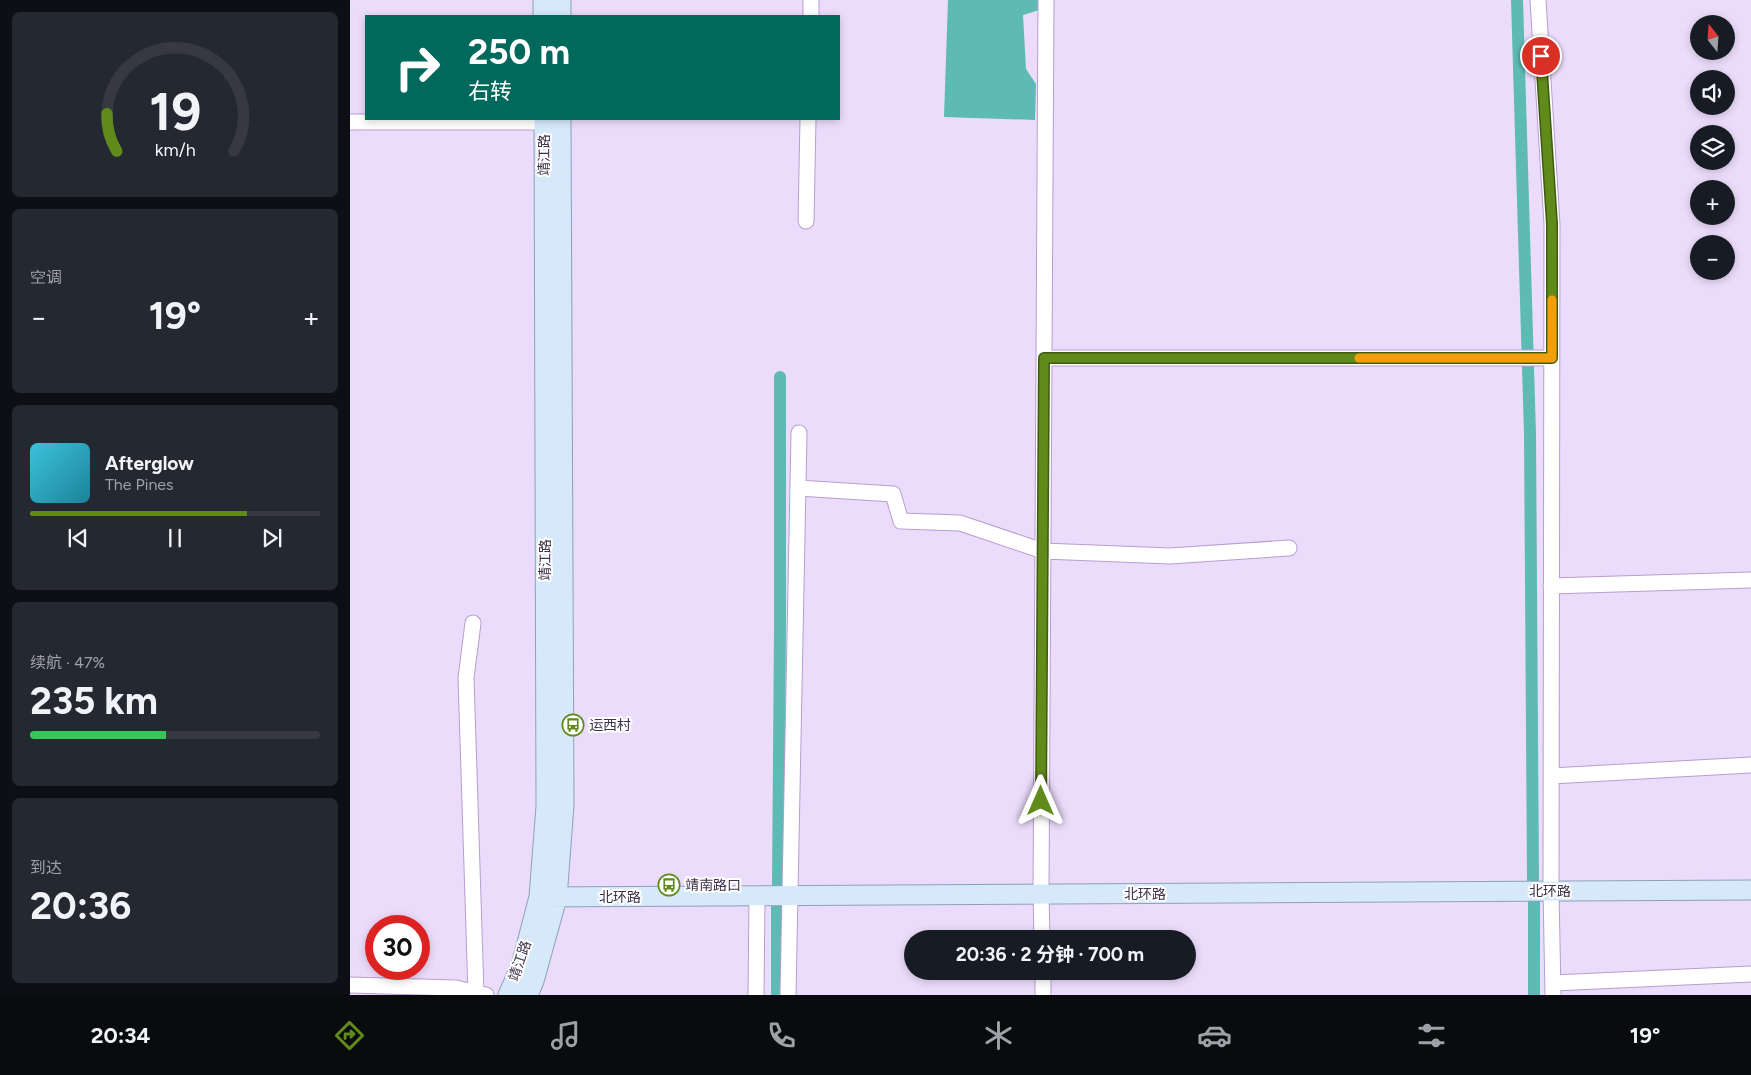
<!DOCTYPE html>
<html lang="zh">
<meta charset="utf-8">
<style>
body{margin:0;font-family:Figtree,"Noto Sans SC",sans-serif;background:#242831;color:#f1f3f6;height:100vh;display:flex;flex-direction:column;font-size:19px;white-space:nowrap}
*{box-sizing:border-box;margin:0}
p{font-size:16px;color:#9ea1a6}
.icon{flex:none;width:28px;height:28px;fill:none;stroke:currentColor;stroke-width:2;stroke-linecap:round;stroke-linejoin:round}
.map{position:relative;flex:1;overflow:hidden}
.sheet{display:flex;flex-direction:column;gap:12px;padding:12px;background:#0d0f14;width:350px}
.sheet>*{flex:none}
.top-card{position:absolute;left:15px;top:15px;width:475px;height:105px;border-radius:0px;box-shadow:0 2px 8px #0003;background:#00695c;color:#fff;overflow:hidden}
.needle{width:32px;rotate:343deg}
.controls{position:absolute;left:1340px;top:15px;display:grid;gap:10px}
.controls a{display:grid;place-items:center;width:45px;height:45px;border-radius:50%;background:#171b24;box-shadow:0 2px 8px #0003;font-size:25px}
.speed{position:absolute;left:15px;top:915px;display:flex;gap:10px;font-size:25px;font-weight:700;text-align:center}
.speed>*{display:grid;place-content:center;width:65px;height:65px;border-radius:50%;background:#171b24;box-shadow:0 2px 8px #0003;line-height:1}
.speed .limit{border:8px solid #d22;background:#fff;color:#111}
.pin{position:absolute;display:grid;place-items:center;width:42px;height:42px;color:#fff;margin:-21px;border:2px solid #fff;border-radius:50%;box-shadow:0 1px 5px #0007}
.me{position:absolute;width:55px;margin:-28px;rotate:0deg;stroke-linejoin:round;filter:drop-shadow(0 0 4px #0008)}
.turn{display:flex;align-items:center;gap:18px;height:105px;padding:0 20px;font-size:22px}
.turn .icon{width:65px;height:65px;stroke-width:2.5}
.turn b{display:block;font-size:35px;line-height:42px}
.big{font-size:38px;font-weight:700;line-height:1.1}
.sheet .card{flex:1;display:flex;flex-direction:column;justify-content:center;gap:8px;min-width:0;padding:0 18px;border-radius:8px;background:#242831}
.sheet .dial{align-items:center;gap:0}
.dial svg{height:130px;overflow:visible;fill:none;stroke:#363941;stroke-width:7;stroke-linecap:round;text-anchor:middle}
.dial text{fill:#f1f3f6;stroke:none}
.song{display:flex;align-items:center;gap:15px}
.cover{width:60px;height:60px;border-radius:8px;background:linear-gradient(135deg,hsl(190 70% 55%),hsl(190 70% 35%))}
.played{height:5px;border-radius:2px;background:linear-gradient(90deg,#608b1b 75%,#363941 75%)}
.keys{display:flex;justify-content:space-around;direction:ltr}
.heat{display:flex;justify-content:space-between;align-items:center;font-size:28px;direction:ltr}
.charge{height:8px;border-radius:4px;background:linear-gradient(90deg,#34c759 47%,#363941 0)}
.trip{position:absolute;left:554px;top:930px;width:292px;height:50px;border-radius:25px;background:#171b24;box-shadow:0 2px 8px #0003;font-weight:700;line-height:50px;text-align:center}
.tabs{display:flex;height:80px;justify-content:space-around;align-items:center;background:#090b0e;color:#9ea1a6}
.tabs .icon{width:35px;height:35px}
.tabs .selected{color:#608b1b}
.tabs b{font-size:22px;color:#f1f3f6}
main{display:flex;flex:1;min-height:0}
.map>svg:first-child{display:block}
</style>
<main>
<section class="sheet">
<div class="card dial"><svg viewBox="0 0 100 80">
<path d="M14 69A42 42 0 1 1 86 69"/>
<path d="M14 69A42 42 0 0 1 8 46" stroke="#608b1b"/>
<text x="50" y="56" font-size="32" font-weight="700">19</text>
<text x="50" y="72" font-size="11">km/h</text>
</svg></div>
<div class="card"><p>空调</p>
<div class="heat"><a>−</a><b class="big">19°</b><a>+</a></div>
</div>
<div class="card">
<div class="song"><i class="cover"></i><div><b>Afterglow</b><p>The Pines</p></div></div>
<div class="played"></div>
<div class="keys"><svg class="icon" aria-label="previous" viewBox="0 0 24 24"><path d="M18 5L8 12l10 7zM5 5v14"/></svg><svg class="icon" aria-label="pause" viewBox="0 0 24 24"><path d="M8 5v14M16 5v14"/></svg><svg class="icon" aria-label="next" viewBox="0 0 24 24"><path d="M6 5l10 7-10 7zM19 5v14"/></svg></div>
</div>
<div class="card"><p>续航 · 47%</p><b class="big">235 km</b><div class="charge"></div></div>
<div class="card"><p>到达</p><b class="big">20:36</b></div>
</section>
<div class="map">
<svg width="1401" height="995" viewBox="0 0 1401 995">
<rect width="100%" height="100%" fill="#ecdcfb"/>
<path fill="#5dbab4" d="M598,0h98v8l-23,7 3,54 10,15 -1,36 -91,-3z"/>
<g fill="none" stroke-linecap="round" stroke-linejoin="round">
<path stroke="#5dbab4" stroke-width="12" d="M1167,0l13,434 3,446
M428,885l2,-257v-251
M1184,902v93
M427,995v-88"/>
<g stroke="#b89dcf" stroke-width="17">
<path id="minor" d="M1188,0l14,224 -1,667 2,104
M461,16v-16
M0,122h194
M456,221l2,-102
M694,358h508
M448,488l95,6 8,27 59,2 83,28 127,5 119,-8
M1201,586l200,-6
M123,623l-7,55 10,315
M1201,776l200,-11
M692,939l-1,-45 5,-894
M693,971v24
M1203,983l198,-9
M0,985l106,3 30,7
M406,995l1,-99
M438,995l11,-562"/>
</g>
<g stroke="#8fa0bb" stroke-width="21">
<path id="major" d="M193,0v16
M211,0v16
M189,897l1212,-7
M158,995l13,-29 18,-69 7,-91 -2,-687
M178,995l6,-14 23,-83 7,-93 -3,-686"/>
</g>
<use href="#minor" stroke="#fff" stroke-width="15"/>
<use href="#major" stroke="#d6e9fb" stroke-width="19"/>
</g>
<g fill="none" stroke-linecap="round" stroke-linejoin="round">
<g stroke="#3e5a12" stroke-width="12">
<path id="route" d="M691,801l3,-443h508v-134l-11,-168"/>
</g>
<use href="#route" stroke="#608b1b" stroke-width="9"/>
<path stroke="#f59e0b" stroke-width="9" d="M1009,358h193v-58"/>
</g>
<defs>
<g id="bus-ring" transform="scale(1.125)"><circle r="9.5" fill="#fff" stroke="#608b1b" stroke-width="1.5"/><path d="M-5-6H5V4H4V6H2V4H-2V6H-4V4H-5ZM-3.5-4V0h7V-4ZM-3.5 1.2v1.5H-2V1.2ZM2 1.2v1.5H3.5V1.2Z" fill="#608b1b"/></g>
</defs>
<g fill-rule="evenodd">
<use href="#bus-ring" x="223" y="725"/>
<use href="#bus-ring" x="319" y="885"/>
</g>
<g text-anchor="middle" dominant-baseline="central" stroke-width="4" stroke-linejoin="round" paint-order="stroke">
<g font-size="14" fill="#3e3347" stroke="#fff">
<text transform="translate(194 155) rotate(-90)">靖江路</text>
<text transform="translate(195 560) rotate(-90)">靖江路</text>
<text x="1200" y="891">北环路</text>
<text x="795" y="894">北环路</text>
<text x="270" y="897">北环路</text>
<text transform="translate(170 961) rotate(-71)">靖江路</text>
</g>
<g font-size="14" fill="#3e3347" stroke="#fff" text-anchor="start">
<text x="239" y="725">运西村</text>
<text x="335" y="885">靖南路口</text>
</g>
</g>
</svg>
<div class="controls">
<a><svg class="needle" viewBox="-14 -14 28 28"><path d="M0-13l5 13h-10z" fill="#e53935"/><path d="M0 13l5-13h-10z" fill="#9ea1a6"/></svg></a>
<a><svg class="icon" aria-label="sound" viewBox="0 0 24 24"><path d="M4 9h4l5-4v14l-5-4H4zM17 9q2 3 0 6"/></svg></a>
<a><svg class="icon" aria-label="layers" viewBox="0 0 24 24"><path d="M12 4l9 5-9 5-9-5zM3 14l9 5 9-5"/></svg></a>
<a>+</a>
<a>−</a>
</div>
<div class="speed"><div class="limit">30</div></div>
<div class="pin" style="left:1191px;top:56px;background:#d93025"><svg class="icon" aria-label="arrive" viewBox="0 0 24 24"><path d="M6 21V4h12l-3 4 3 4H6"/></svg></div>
<svg class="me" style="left:691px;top:801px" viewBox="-20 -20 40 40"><path d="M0-17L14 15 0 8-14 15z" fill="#608b1b" stroke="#fff" stroke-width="4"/></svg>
<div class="trip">20:36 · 2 分钟 · 700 m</div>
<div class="top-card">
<div class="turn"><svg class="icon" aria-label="right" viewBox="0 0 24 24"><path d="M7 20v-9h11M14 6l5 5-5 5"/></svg><div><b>250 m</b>右转</div></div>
</div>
</div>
</main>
<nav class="tabs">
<b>20:34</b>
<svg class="icon selected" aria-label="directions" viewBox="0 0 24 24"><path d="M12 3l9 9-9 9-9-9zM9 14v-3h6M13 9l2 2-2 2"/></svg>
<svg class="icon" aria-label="music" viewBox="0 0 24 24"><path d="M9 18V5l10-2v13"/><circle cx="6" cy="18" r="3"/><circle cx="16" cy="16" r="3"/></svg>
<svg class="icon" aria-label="phone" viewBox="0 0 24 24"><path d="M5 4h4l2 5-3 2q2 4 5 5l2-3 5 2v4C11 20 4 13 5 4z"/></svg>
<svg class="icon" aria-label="climate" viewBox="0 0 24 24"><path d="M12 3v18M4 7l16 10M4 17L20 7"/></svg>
<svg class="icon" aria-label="car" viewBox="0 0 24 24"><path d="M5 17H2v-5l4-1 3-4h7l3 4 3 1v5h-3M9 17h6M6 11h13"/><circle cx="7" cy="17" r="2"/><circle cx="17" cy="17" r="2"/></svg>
<svg class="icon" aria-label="filters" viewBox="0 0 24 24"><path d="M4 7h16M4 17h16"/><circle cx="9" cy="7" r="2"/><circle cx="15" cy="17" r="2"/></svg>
<b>19°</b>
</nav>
